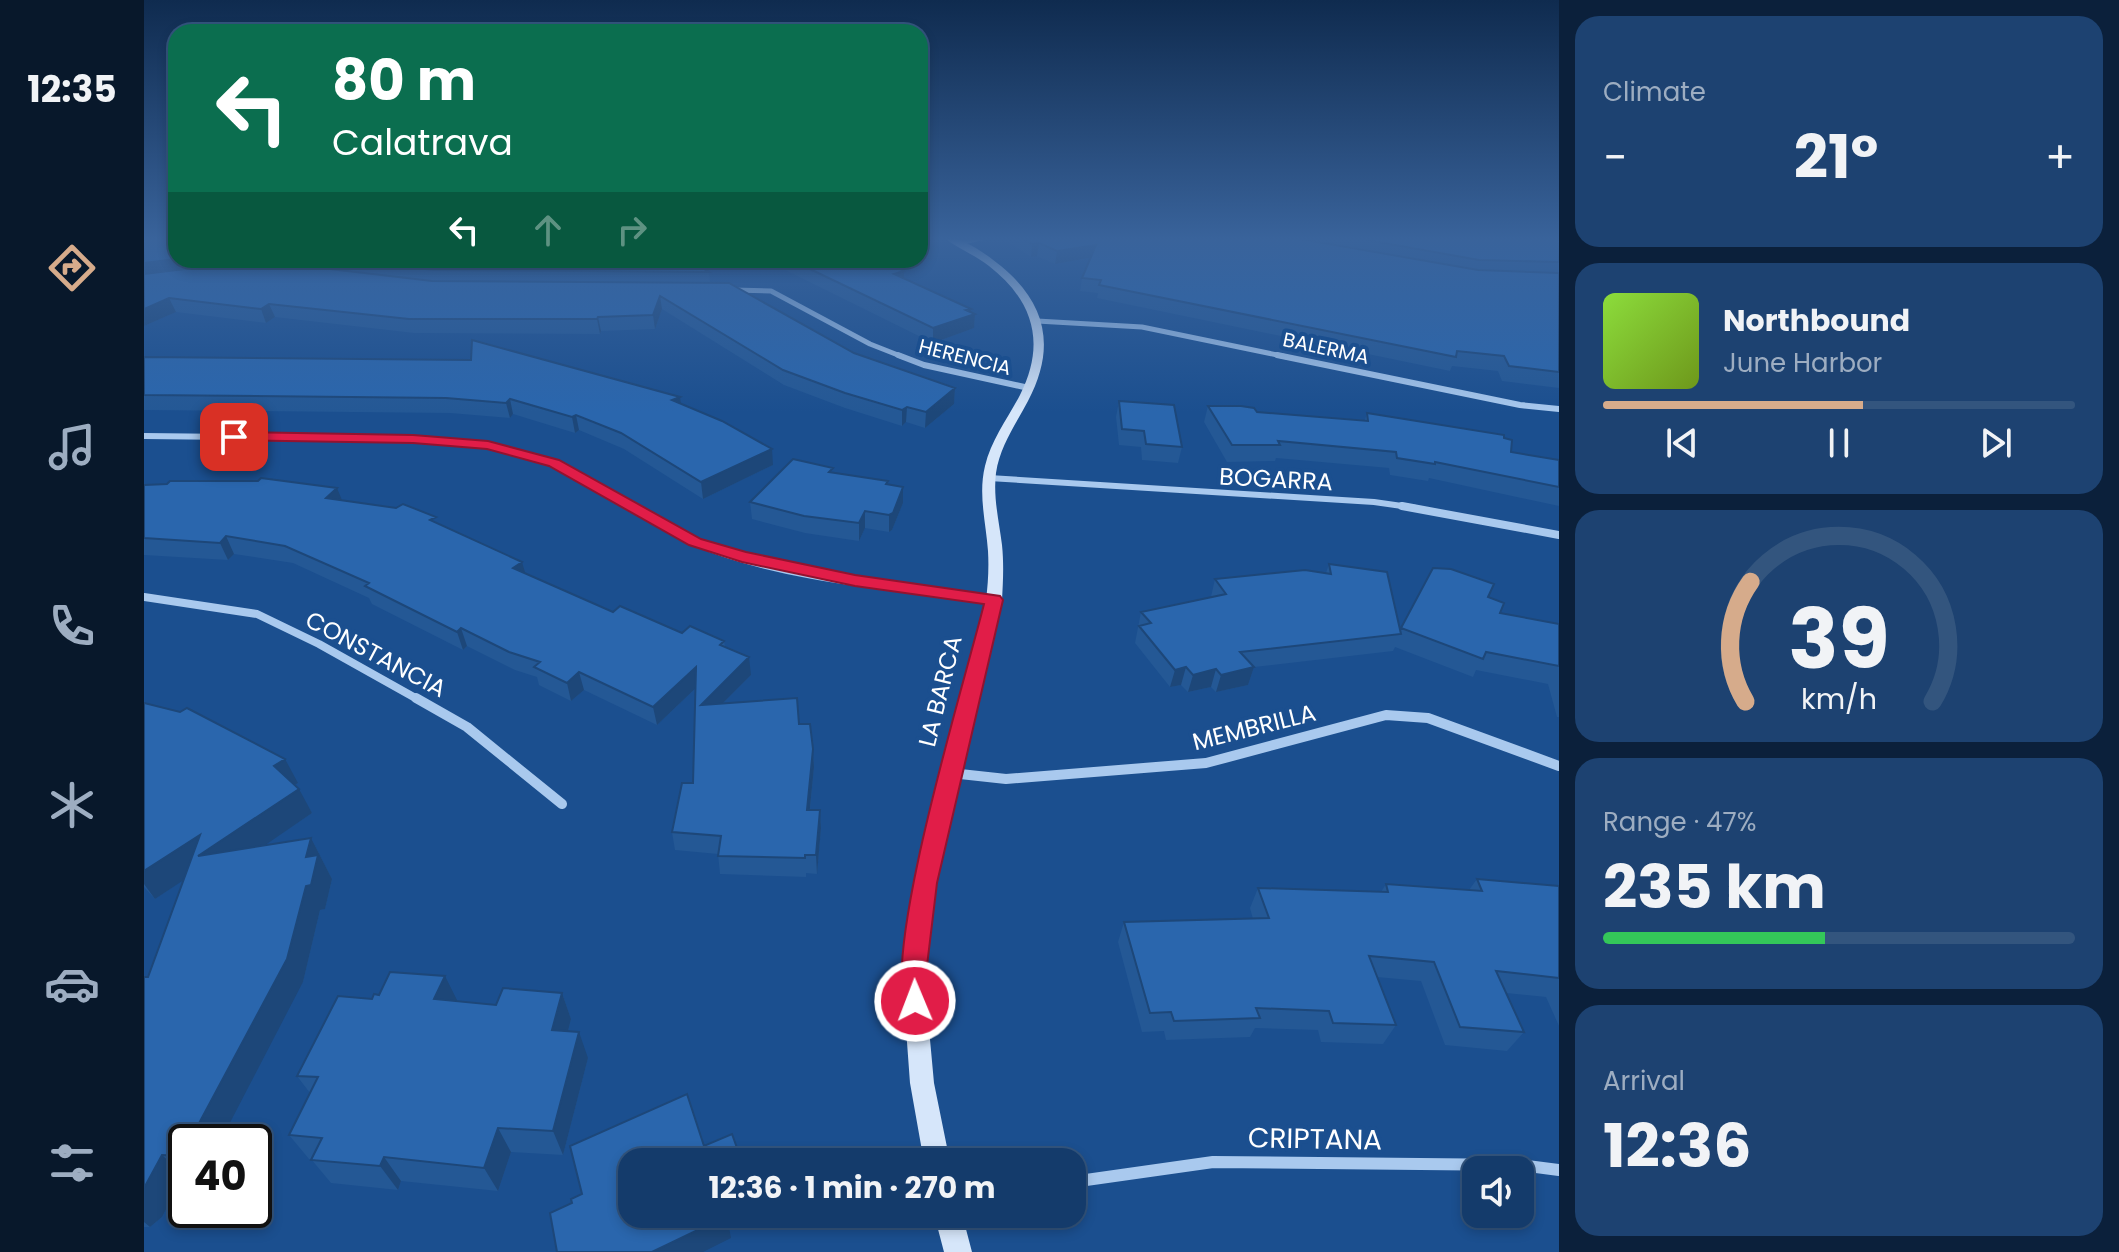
<!DOCTYPE html>
<meta charset="utf-8">
<style>
body{margin:0;font-family:Poppins,sans-serif;background:#1d4271;color:#f1f3f6;height:100vh;display:flex;flex-direction:column;font-size:30px;white-space:nowrap}
*{box-sizing:border-box;margin:0}
p{font-size:26px;color:#9dadc1}
.icon{flex:none;width:44px;height:44px;fill:none;stroke:currentColor;stroke-width:2;stroke-linecap:round;stroke-linejoin:round}
.map{position:relative;flex:1;overflow:hidden}
.sheet{display:flex;flex-direction:column;gap:16px;padding:16px;background:#0b203b;width:560px}
.sheet>*{flex:none}
.banner{position:absolute;left:24px;top:24px;width:760px;height:244px;border-radius:24px;box-shadow:0 4px 12px #0003,0 0 0 2px #33557e;background:#0b6e4f;color:#fff;overflow:hidden}
.controls{position:absolute;left:1318px;top:1156px;display:grid;gap:16px}
.controls a{display:grid;place-items:center;width:72px;height:72px;border-radius:16px;background:#143b6b;box-shadow:0 4px 12px #0003,0 0 0 2px #33557e;font-size:40px}
.speed{position:absolute;left:24px;top:1124px;display:flex;gap:16px;font-size:40px;font-weight:700;text-align:center}
.speed>*{display:grid;place-content:center;width:104px;height:104px;border-radius:50%;background:#143b6b;box-shadow:0 4px 12px #0003,0 0 0 2px #33557e;line-height:1}
.speed .limit{border:4px solid #111;border-radius:12px;background:#fff;color:#111}
.pin{position:absolute;display:grid;place-items:center;width:68px;height:68px;color:#fff;margin:-34px;border-radius:16px;box-shadow:0 4px 12px #0006}
.me{position:absolute;width:88px;margin:-44px;rotate:359deg;stroke-linejoin:round;filter:drop-shadow(0 0 6px #0008)}
.turn{display:flex;align-items:center;gap:28px;height:168px;padding:0 32px;font-size:36px}
.turn .icon{width:104px;height:104px;stroke-width:2.5}
.turn b{display:block;font-size:56px;line-height:68px}
.lanes{display:flex;align-items:center;height:76px;padding:0 32px;background:#0003;justify-content:center;gap:40px;direction:ltr}
.lanes .off{opacity:.35}
.big{font-size:60px;font-weight:700;line-height:1.1}
.sheet .tile{flex:1;display:flex;flex-direction:column;justify-content:center;gap:12px;min-width:0;padding:0 28px;border-radius:24px;background:#1d4271}
.sheet .dial{align-items:center;gap:0}
.dial svg{height:208px;overflow:visible;fill:none;stroke:#33557e;stroke-width:7;stroke-linecap:round;text-anchor:middle}
.dial text{fill:#f1f3f6;stroke:none}
.song{display:flex;align-items:center;gap:24px}
.cover{width:96px;height:96px;border-radius:12px;background:linear-gradient(135deg,hsl(90 70% 55%),hsl(80 70% 35%))}
.played{height:8px;border-radius:4px;background:linear-gradient(90deg,#d6ab8b 55%,#33557e 55%)}
.keys{display:flex;justify-content:space-around;direction:ltr}
.heat{display:flex;justify-content:space-between;align-items:center;font-size:44px;direction:ltr}
.charge{height:12px;border-radius:6px;background:linear-gradient(90deg,#34c759 47%,#33557e 0)}
.trip{position:absolute;left:474px;top:1148px;width:468px;height:80px;border-radius:24px;background:#143b6b;box-shadow:0 4px 12px #0003,0 0 0 2px #33557e;font-weight:700;line-height:80px;text-align:center}
main{display:flex;flex:1;min-height:0}
.tabs{display:flex;flex-direction:column;width:144px;justify-content:space-around;align-items:center;background:#08182b;color:#9dadc1}
.tabs .icon{width:56px;height:56px}
.tabs .on{color:#d6ab8b}
.tabs b{font-size:36px;color:#f1f3f6}
.map>svg:first-child{display:block}
</style>
<main>
<nav class="tabs">
<b>12:35</b>
<svg class="icon on" aria-label="directions" viewBox="0 0 24 24"><path d="M12 3l9 9-9 9-9-9zM9 14v-3h6M13 9l2 2-2 2"/></svg>
<svg class="icon" aria-label="music" viewBox="0 0 24 24"><path d="M9 18V5l10-2v13"/><circle cx="6" cy="18" r="3"/><circle cx="16" cy="16" r="3"/></svg>
<svg class="icon" aria-label="phone" viewBox="0 0 24 24"><path d="M5 4h4l2 5-3 2q2 4 5 5l2-3 5 2v4C11 20 4 13 5 4z"/></svg>
<svg class="icon" aria-label="climate" viewBox="0 0 24 24"><path d="M12 3v18M4 7l16 10M4 17L20 7"/></svg>
<svg class="icon" aria-label="car" viewBox="0 0 24 24"><path d="M5 17H2v-5l4-1 3-4h7l3 4 3 1v5h-3M9 17h6M6 11h13"/><circle cx="7" cy="17" r="2"/><circle cx="17" cy="17" r="2"/></svg>
<svg class="icon" aria-label="filters" viewBox="0 0 24 24"><path d="M4 7h16M4 17h16"/><circle cx="9" cy="7" r="2"/><circle cx="15" cy="17" r="2"/></svg>
</nav>
<div class="map">
<svg width="1415" height="1252" viewBox="0 0 1415 1252">
<rect width="100%" height="100%" fill="#1b4f8f"/>
<g fill="none" stroke-linecap="round" stroke-linejoin="round">
<path stroke="#a9c9ee" stroke-width="5" d="M815,243l26,-6
M589,290l38,1 99,53 33,13
M893,321l105,6 145,30"/>
<path stroke="#a9c9ee" stroke-width="6" d="M754,355l26,10 105,23
M1133,355l243,50 39,4
M0,436l269,3 75,6 66,18 81,45
M845,478l385,24 42,6"/>
<path stroke="#a9c9ee" stroke-width="8" d="M487,506c21,12 42,26 64,36 87,37 205,45 299,58
M1258,506l157,29
M0,597l113,17 62,30 100,56"/>
<path stroke="#a9c9ee" stroke-width="10" d="M272,698l51,29 95,77
M807,773l55,6 200,-16 180,-48 42,3 131,48"/>
<path stroke="#a9c9ee" stroke-width="12" d="M928,1182l141,-20 307,3 39,5"/>
<path fill="#d6e6fa" fill-rule="evenodd" d="M799,237c19,-1 43,17 58,29 46,38 55,82 27,135 -12,23 -28,45 -32,72 -3,24 3,48 6,72 2,19 1,37 0,55l-67,283 -11,91 10,109 16,79h-26l-14,-79 -8,-109 13,-91 71,-283c2,-16 3,-32 2,-49 -2,-28 -10,-57 -3,-85 6,-26 23,-48 35,-71 26,-51 14,-94 -31,-129 -14,-11 -32,-18 -46,-29z
M790,1214h28l10,38h-28z"/>
</g>
<path fill="#245895" d="M856,237h559v151l-57,-7 -4,-10 -46,-5 -2,5 -353,-73 1,-5 -18,-2 2,-13 9,-20 -36,6 -18,-8 -6,1z
M32,260h512l21,12 1,11 144,70 101,35 -1,16 -29,24 -19,-6 -4,4 -57,-18 -61,-23 -122,-76 -7,20 -54,2 -1,3 -186,-1 -139,-16 -9,6 -90,-11 -32,14z
M621,260h117l22,18 67,31v3l4,2 -1,14 -41,15z
M0,357l537,47 92,61 -70,34 -79,-50 -45,-19 -4,3 -62,-19 -3,4 -60,-5 -306,-3z
M975,401l63,46 -4,16 -36,-3 -1,-13 -22,-2 -3,-28z
M1064,406l49,6 108,8 2,-7 137,25 7,14 48,8v46l-130,-28 -1,3 -38,-6 -1,-7 -113,-10 -1,3 -48,1 -23,-40z
M689,472l70,31 -11,27 -3,2 -24,-4 -6,13 -54,-8 -53,-14 -2,-17z
M114,481l180,43 87,50 88,38 69,21 42,8 1,6 26,28 -28,28 76,21 14,25 1,18 -4,43h10l1,18 -4,46 -11,-1v4l-86,-3 -2,-20 -43,-4 -3,-18 21,-49 3,-95 -39,37 -73,-35 -13,11 -32,-16 -2,-8 -22,-7 -48,-24 -4,4 -91,-46 -3,-6 -76,-35 -59,-9 -6,6 -84,-5v-70z
M1185,564l71,65 33,-61 55,29 12,16 59,11v93h-2l-9,-33 -72,-14 -3,7 -78,-30 -2,4 -139,16 -6,18 -32,7 -5,-5 -23,5 -7,-7 -11,2 -35,-44 6,-31 70,-15 4,-18 111,-6z
M0,703l154,80 -3,2 17,28 -48,32 47,-7 21,41 -7,30 -5,1 -17,72 -117,160v33h-2l-22,42 -12,10h-6v-250h4l35,-97 -28,19 -11,-12z
M1333,879l82,7v140l-13,-29 -40,-4 18,39 -17,19 -62,-6 -24,-64 -44,-4 19,48 -13,19 -62,-2 -3,-12 -63,-2 -5,9 -84,3 -2,-9 -22,1 -24,-90 6,-20 129,-3 -3,-11 8,-20 123,4 5,-8 83,6z
M418,993l9,26 -3,12 20,27 -25,97 -52,-3 -13,39 -97,-10 -3,9 -67,-7 -20,-24h-2l-20,-24 21,-42 -13,-17 75,-77 85,2 39,4z"/>
<path fill="#1d4779" d="M895,243l-2,13 -6,1 1,-13z
M952,245l-2,12 -39,7 2,-13z
M32,260h17l4,11 -53,6v-14z
M760,271v13l-10,-10z
M516,296l2,13 -7,20 -2,-14z
M25,298l7,14 -32,14v-17z
M125,304l6,13 -9,6 -5,-14z
M827,309l-1,7 5,-2 -1,14 -41,15v-15z
M454,317l3,14 -1,3 -3,-15z
M811,388l-1,16 -29,24 1,-16z
M536,397l2,15 -10,-12z
M366,399l3,15 -3,4 -4,-15z
M763,407l-1,15 -4,4v-16z
M432,415l3,15 -4,3 -3,-16z
M628,449l1,16 -70,34 -2,-17z
M759,487v16l-11,27 -3,2v-17z
M193,488l7,17 -18,-7z
M721,511v17l-6,13v-18z
M82,536l8,18 -6,6 -8,-17z
M378,562l5,17 -14,-11z
M317,628l6,18 -4,4 -6,-18z
M605,657l2,18 -48,48 -2,-18z
M552,667l3,18 -42,40 -4,-18z
M1042,667l-5,18 -11,2 5,-17z
M1110,667l-6,18 -32,7 5,-17z
M1072,669l-5,18 -23,5 5,-17z
M435,672l5,18 -13,11 -4,-18z
M669,749l1,18 -6,61 -1,-18z
M141,759l13,24 -11,7 -13,-24z
M155,789l13,24 -98,67 -9,-14 -50,33 -11,-15v-13l56,-36z
M676,810l1,18 -4,46 -1,-19z
M167,838l21,41 -7,30 -5,1 -17,72 -83,160h-31l117,-285z
M301,976l13,26 -24,-3z
M418,993l9,26 -9,36 -10,-25z
M435,1032l9,26 -25,97 -10,-24z
M354,1128l13,24 -13,39 -14,-23z
M42,1148v12l-4,-4z
M18,1155l22,20 -22,42 -12,10 -6,-5v-34z
M240,1157l17,24 -3,9 -18,-24z
M583,1216l4,22 -28,14h-51z"/>
<path fill="#2a66ad" stroke="#1d4779" stroke-width="2" d="M0,237h32v22l-32,4z
M876,237h269l189,33 81,3v99l-50,-6 -5,-10 -47,-5 -1,6 -357,-72 2,-5 -19,-2 14,-33 -39,6 -18,-8 -7,1z
M1206,237h209v25l-80,-2z
M201,260h343l21,12 -276,-2z
M647,260h91l22,11 -10,3 77,35 -5,1 9,4 -42,14z
M169,267l119,14 297,2 125,70 101,35 -29,24 -19,-5 -5,3 -57,-17 -62,-23 -123,-74 -7,19 -55,2 -1,2h-188l-140,-15 -8,5 -92,-11 -25,11v-35l49,-6z
M328,340l208,57 -8,3 50,21 50,28 -71,33 -80,-49 -45,-18 -4,2 -62,-18 -4,4 -60,-5 -302,-3v-38l327,3z
M975,401l55,4 8,42 -36,-3 -2,-13 -22,-2z
M1064,406h33l13,2 3,4 111,9 -1,-8 137,22v3l8,2 -1,12 48,8v27l-124,-25v2l-38,-6 -1,-6 -118,-11 2,4h-48z
M649,459l40,9 -4,4 59,9 -2,3 17,3 -10,26 -4,2 -24,-4 -6,12 -55,-7 -54,-14z
M117,478l76,10 -11,10 70,10 7,-4 33,13 -6,3 92,42 -9,6 100,44 7,-6 62,27 8,-7 34,15 -4,4 29,12 -48,48 96,-7 2,26h11l3,25 -6,61h13l-4,45h-11v3l-87,-2 3,-20 -49,-4 10,-49h11l3,-116 -43,40 -74,-35 -12,11 -33,-16 6,-5 -31,-10 -48,-24 -4,4 -92,-46 4,-3 -84,-37 -59,-10 -6,7 -76,-5v-53l23,-1 3,-3h88z
M1185,564l58,8 14,62 -161,18 14,15 -33,8 -5,-6 -23,6 -7,-8 -11,3 -36,-44 12,-3 -10,-11 85,-18 -11,-15 90,-9 26,4z
M1289,568l18,1 43,15 -6,13 16,6 -4,10 59,11v42l-73,-14 -3,7 -82,-31z
M0,703l36,9 7,-4 98,51 -11,7 25,23 -101,67 113,-18 -5,19 12,-2 -7,30 -5,1 -19,73 -98,183h-3v6l-4,8 -20,-1 -18,33v-211h4l52,-142 -56,36z
M1333,879l82,7v92l-63,-7 28,61 -64,-5 -26,-65 -65,-6 27,69 -63,-2 -4,-12 -73,-3 4,10 -86,3 -3,-9 -21,1 -26,-91 145,-4 -11,-30 130,4 -2,-8 96,7z
M246,972l55,4 -11,23 62,6 7,-17 59,5 -10,37 27,2 -26,99 -55,-3 -14,40 -100,-11 -4,9 -69,-6 11,-22 -33,-3 29,-58 -21,-1 41,-80 34,3 2,-5 5,1z
M543,1094l17,52 28,-12 10,28h-110v52h94l1,2 -75,36h-95l-7,-39 22,-10 -1,-4 11,-5 -12,-48z"/>
<linearGradient id="sky" x2="0" y2="1"><stop stop-color="#0f2b4f"/><stop offset="0.58" stop-color="#39639b"/><stop offset="1" stop-color="#39639b" stop-opacity="0"/></linearGradient>
<rect width="1415" height="412" fill="url(#sky)"/>
<path fill="#e11d48" stroke="#92132f" stroke-width="2" d="M90,432l179,3 75,6 71,19 142,79 45,13 109,23 145,21 3,4 -66,283 -11,91 2,27 -3,9 -10,4 -9,-4c-25,-57 60,-333 78,-406l-129,-18 -113,-24 -53,-17 -140,-79 -62,-17 -74,-6 -184,-3v-6z"/>
<g text-anchor="middle" dominant-baseline="central" stroke-width="8" stroke-linejoin="round" paint-order="stroke">
<g font-size="20" fill="#fff" stroke="#1b4f8f">
<text transform="translate(1182 348) rotate(12)">BALERMA</text>
<text transform="translate(821 357) rotate(14)">HERENCIA</text>
</g>
<g font-size="24" fill="#fff" stroke="#1b4f8f">
<text transform="translate(1132 479) rotate(3)">BOGARRA</text>
<text transform="translate(232 654) rotate(28)">CONSTANCIA</text>
<text transform="translate(796 691) rotate(-76)">LA BARCA</text>
<text transform="translate(1110 727) rotate(-14)">MEMBRILLA</text>
</g>
<g font-size="28" fill="#fff" stroke="#1b4f8f">
<text transform="translate(1171 1139) rotate(1)">CRIPTANA</text>
</g>
</g>
</svg>
<div class="controls">
<a><svg class="icon" aria-label="sound" viewBox="0 0 24 24"><path d="M4 9h4l5-4v14l-5-4H4zM17 9q2 3 0 6"/></svg></a>
</div>
<div class="speed"><div class="limit">40</div></div>
<div class="pin" style="left:90px;top:437px;background:#d93025"><svg class="icon" aria-label="arrive" viewBox="0 0 24 24"><path d="M6 21V4h12l-3 4 3 4H6"/></svg></div>
<svg class="me" style="left:771px;top:1001px" viewBox="-20 -20 40 40"><circle r="17" fill="#e11d48" stroke="#fff" stroke-width="3"/><path d="M0-11L8 9 0 5-8 9z" fill="#fff"/></svg>
<div class="trip">12:36 · 1 min · 270 m</div>
<div class="banner">
<div class="turn"><svg class="icon" aria-label="left" viewBox="0 0 24 24"><path d="M17 20v-9H6M10 6l-5 5 5 5"/></svg><div><b>80 m</b>Calatrava</div></div>
<div class="lanes"><svg class="icon" aria-label="left" viewBox="0 0 24 24"><path d="M17 20v-9H6M10 6l-5 5 5 5"/></svg><svg class="icon off" aria-label="ahead" viewBox="0 0 24 24"><path d="M12 20V5M6 11l6-6 6 6"/></svg><svg class="icon off" aria-label="right" viewBox="0 0 24 24"><path d="M7 20v-9h11M14 6l5 5-5 5"/></svg></div>
</div>
</div>
<section class="sheet">
<div class="tile"><p>Climate</p>
<div class="heat"><a>−</a><b class="big">21°</b><a>+</a></div>
</div>
<div class="tile">
<div class="song"><i class="cover"></i><div><b>Northbound</b><p>June Harbor</p></div></div>
<div class="played"></div>
<div class="keys"><svg class="icon" aria-label="previous" viewBox="0 0 24 24"><path d="M18 5L8 12l10 7zM5 5v14"/></svg><svg class="icon" aria-label="pause" viewBox="0 0 24 24"><path d="M8 5v14M16 5v14"/></svg><svg class="icon" aria-label="next" viewBox="0 0 24 24"><path d="M6 5l10 7-10 7zM19 5v14"/></svg></div>
</div>
<div class="tile dial"><svg viewBox="0 0 100 80">
<path d="M14 69A42 42 0 1 1 86 69"/>
<path d="M14 69A42 42 0 0 1 16 23" stroke="#d6ab8b"/>
<text x="50" y="56" font-size="32" font-weight="700">39</text>
<text x="50" y="72" font-size="11">km/h</text>
</svg></div>
<div class="tile"><p>Range · 47%</p><b class="big">235 km</b><div class="charge"></div></div>
<div class="tile"><p>Arrival</p><b class="big">12:36</b></div>
</section>
</main>
